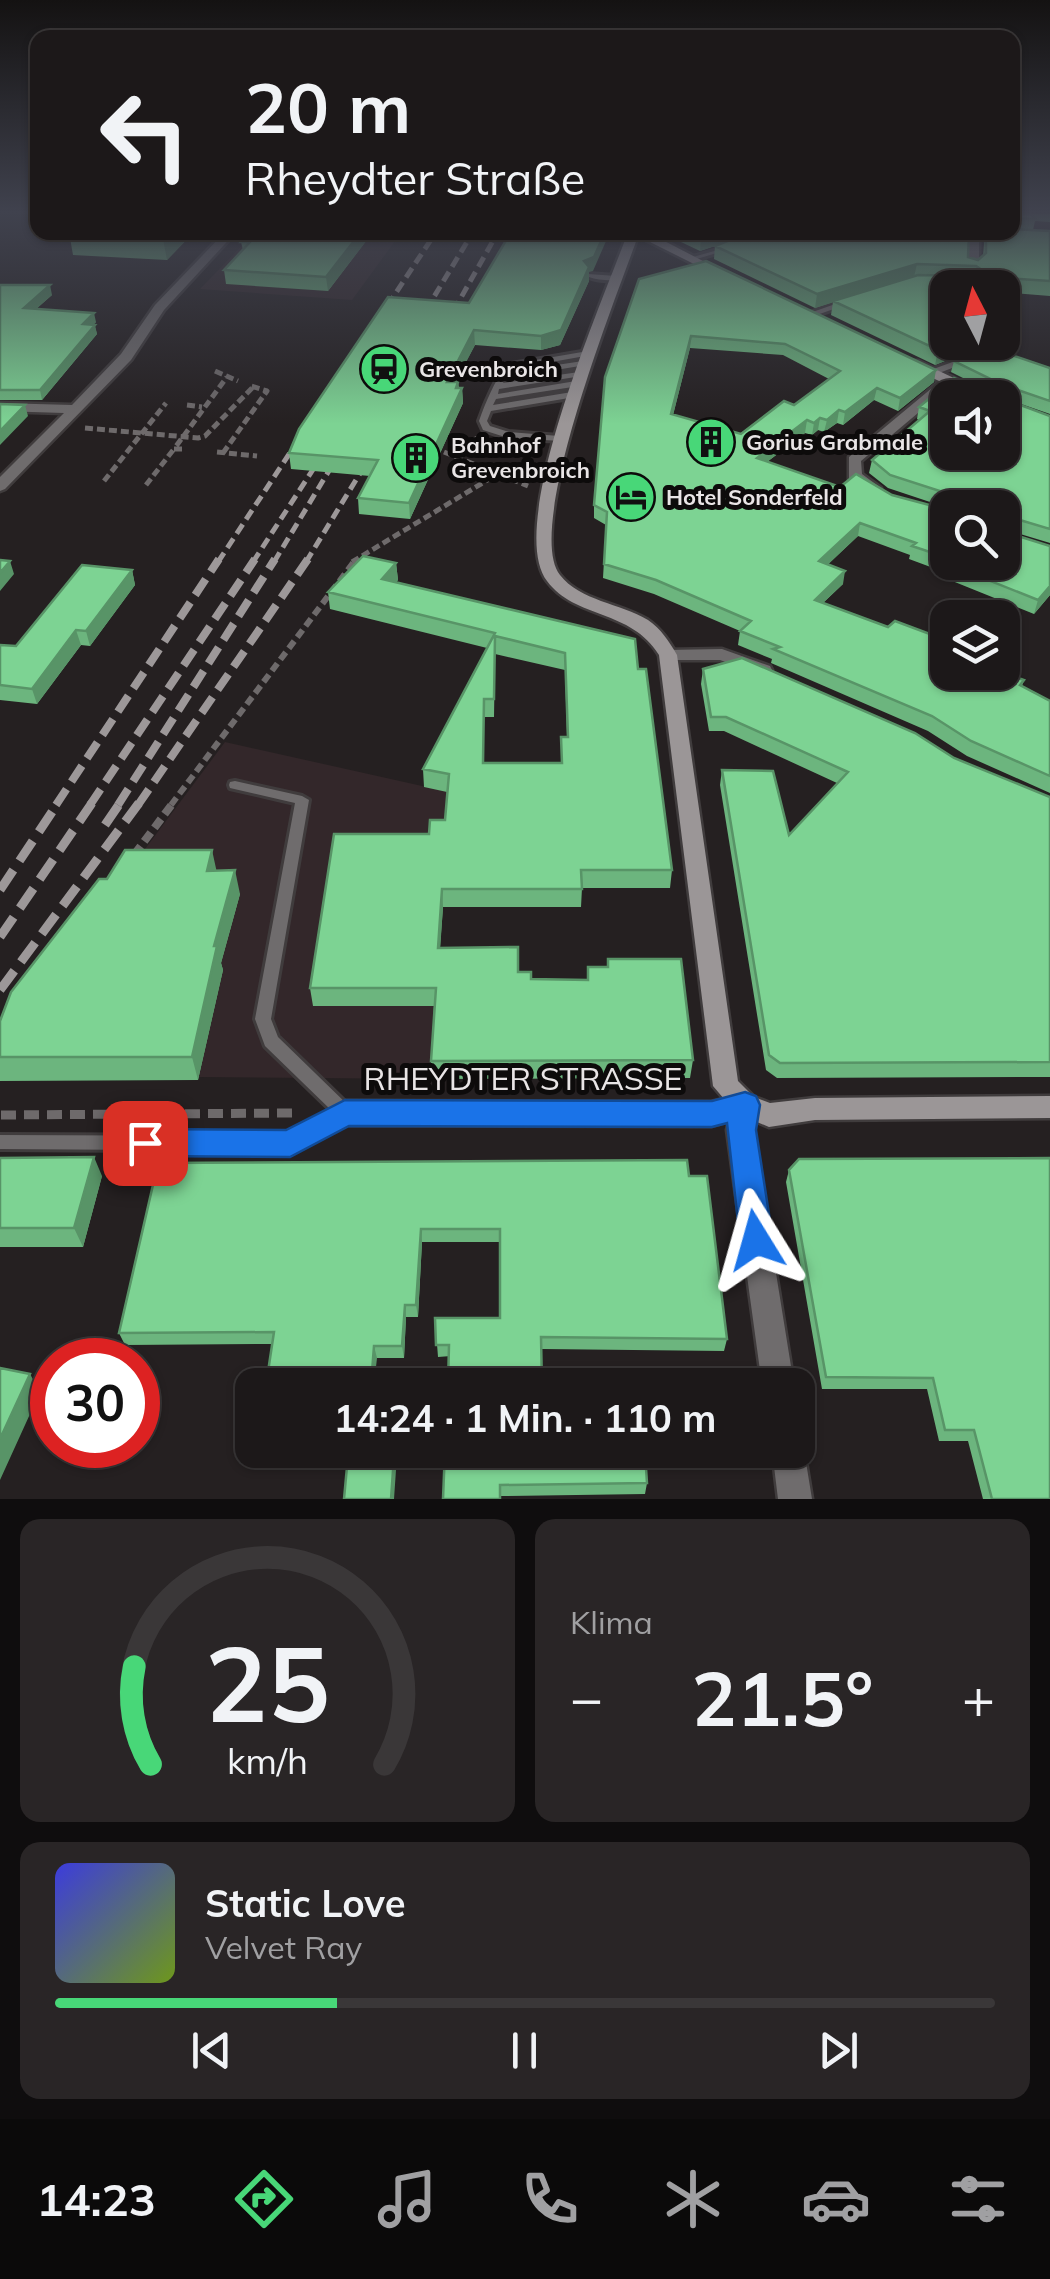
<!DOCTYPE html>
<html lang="de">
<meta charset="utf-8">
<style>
body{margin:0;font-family:Mulish,sans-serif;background:#292526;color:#f1f3f6;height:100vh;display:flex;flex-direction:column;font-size:38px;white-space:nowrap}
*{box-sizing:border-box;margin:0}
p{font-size:32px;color:#a0a0a2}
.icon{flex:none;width:55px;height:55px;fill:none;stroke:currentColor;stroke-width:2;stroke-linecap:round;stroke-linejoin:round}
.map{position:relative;height:1499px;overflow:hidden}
.sheet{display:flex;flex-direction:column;gap:20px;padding:20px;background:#0f0d0e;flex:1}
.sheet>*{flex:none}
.guide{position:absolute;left:30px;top:30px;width:990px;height:210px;border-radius:20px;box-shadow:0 2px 8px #0004,0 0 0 2px #3a3738;background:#1c1819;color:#f1f3f6;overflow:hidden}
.needle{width:65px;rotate:354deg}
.controls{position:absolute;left:930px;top:270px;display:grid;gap:20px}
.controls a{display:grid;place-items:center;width:90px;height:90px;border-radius:20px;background:#1c1819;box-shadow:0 2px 8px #0004,0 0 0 2px #3a3738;font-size:50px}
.speed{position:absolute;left:30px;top:1338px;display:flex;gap:20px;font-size:50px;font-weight:700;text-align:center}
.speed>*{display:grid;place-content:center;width:130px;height:130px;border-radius:50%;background:#1c1819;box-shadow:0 2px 8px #0004,0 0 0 2px #3a3738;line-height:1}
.speed .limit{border:15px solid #d22;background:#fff;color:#111}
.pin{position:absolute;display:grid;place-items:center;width:85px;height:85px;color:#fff;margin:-42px;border-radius:20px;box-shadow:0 5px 15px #0006}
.me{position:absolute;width:110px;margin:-55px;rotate:352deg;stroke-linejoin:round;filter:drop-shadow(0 0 8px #0008)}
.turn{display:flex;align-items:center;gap:35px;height:210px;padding:0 50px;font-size:45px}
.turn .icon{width:130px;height:130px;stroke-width:2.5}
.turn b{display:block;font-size:70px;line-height:85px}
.big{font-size:75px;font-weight:700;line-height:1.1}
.sheet .widget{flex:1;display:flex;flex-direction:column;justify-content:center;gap:15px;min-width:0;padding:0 35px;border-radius:20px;background:#292526}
.sheet .dial{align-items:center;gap:0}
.dial svg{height:260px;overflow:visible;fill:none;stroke:#3a3738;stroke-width:7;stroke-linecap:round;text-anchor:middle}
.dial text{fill:#f1f3f6;stroke:none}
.song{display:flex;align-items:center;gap:30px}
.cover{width:120px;height:120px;border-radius:15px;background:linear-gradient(135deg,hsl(240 70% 55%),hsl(80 70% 35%))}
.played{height:10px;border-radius:5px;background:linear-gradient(90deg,#48d778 30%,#3a3738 30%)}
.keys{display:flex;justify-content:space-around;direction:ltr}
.heat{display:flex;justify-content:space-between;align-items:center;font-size:55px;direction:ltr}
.sheet .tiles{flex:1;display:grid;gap:20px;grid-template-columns:1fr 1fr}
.widget:last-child{grid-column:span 2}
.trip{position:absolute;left:235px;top:1368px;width:580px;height:100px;border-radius:20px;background:#1c1819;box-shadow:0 2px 8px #0004,0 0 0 2px #3a3738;font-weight:700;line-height:100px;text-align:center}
.tabs{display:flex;height:160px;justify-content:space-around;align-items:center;background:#0b0a0a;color:#a0a0a2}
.tabs .icon{width:70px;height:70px}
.tabs .current{color:#48d778}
.tabs b{font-size:45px;color:#f1f3f6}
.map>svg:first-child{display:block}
</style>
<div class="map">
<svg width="1050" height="1499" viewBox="0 0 1050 1499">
<rect width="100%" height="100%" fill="#252021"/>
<path fill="#33272a" d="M254,233h147l-49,67 -152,-11z
M225,742l224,50 -17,287 -233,-2 8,-39 -204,1z"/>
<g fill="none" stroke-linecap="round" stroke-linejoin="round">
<g stroke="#403c3d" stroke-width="6">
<path id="lane" d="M725,248l5,1 -40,12 -4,-2z
M588,274l28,2 4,2c-8,4 -25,2 -33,-2z
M841,302l7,2 -37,13 -7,-2z
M960,342h8l-3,21 -31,12h-6v-4l30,-11z
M588,351h3v4l-79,14 -2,3 73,-11h3v4l-80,13 -3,5 76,-11 4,2 -1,2 -83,13 -1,5 78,-13 3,1v4l-83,13 -3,6 79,-13 4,3 -1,2 -84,14 -4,10 3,5 19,6 50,4 5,3 -2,2 -54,-3 -25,-8 -4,-9c7,-20 15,-38 27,-56z
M235,781l67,15 7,4 -38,219 7,18 73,71 2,5 -2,5 -61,33 -290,-2v-14l288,1 45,-24 -68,-66 -10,-27 40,-216 -65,-15 -1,-3 1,-3z"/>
</g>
<g stroke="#403c3d" stroke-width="5">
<path id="street" d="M225,232h11l-72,78 -33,50 -126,129 -5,2v-14l64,-64 -64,-2v-8l72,2 49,-51 34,-49z
M969,232h10v35l-6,3 -6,-3z
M944,378l12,3 -95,80 1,13 19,14v6h-10l-22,-15v-22z
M722,649l48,17 2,4 -9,6 -43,-16h-52l-9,-5 9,-5z
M745,1094l9,3 4,8 -5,25 41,255h-32l-35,-255 2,-9 -18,5 -366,-1 -9,-4 -4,-8 4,-8 9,-4 366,1z
M798,1438l6,12 8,49h-34l-6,-49h26z"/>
</g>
<g stroke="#403c3d" stroke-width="5">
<path id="secondary" d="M628,232h19l83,43 -10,2 -82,-41c-20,57 -115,292 -78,339 20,26 60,28 88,45 13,9 21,21 29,35l61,426 16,16 16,6 45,-5 235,-2v22l-235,2 -46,7 -33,-14 -23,-27 -54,-431c-28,-46 -84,-36 -112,-74 -43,-56 57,-283 81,-349z
M908,361h10l78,37h-19l-69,-31z"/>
</g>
<path stroke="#6e6a6b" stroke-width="5" stroke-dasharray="8 4" stroke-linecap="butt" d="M215,371l23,10
M187,405l15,2
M85,428l113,10 7,-2 48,-49
M182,449h-8l53,-72
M217,452l40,4
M444,452l84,34
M223,453l44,-62 -16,-5
M455,455l22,-17
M104,481l62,-78
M146,485l28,-36
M352,562l147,-89"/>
<path stroke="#6e6a6b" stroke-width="6" stroke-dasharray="9 5" stroke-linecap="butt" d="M171,805l185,-246"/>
<path stroke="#6e6a6b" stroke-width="8" stroke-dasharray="11 6" stroke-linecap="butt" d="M134,855l39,-52"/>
<path stroke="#6e6a6b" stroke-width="9" stroke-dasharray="15 8" stroke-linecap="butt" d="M1,1115l292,-2"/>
<use href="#lane" fill="#6f6c6d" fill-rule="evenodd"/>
<use href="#street" fill="#6f6c6d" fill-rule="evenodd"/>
<use href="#secondary" fill="#9b9697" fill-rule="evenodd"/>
<path stroke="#9d9899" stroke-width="5" stroke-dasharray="11 6" stroke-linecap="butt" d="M378,320l58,-88
M417,325l56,-93
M445,326l53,-94
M218,562l85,-129
M253,562l61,-94
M274,562l68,-113
M306,562l67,-110"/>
<path stroke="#9d9899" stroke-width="8" stroke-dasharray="19 9" stroke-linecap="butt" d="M56,805l163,-246
M90,805l165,-246
M118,805l157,-246
M138,805l170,-246"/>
<path stroke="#9d9899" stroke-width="9" stroke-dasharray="24 11" stroke-linecap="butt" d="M105,825l15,-22
M0,890l58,-87
M0,937l92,-134
M0,990l139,-187"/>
</g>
<path fill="#6cb57e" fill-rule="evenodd" d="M1012,214h38v8l-15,-1 -2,9 17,1v65l-48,-4v-4h-54l10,55 -3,14 -20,8 -104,-50 2,-13 -18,6 -101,-49 1,-13 -15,5 -40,-19h309l-1,25 10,3 5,-4 2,-24h27z
M69,232h125l-27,28 -94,-5z
M250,232h123l-45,59 -102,-7 -2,-14 19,-20 -2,-8z
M593,271l-4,1v9l-29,64 -19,5 -66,-5 -20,37h3l1,6h3l1,15 -53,116 -51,-5 -1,-16 12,-22 -79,-7 -2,-16 180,-150z
M639,279l295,103 -36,29 -24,-11 -31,25 -6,-2 -13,9 -6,-2 -6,5 -7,-2 -38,29 73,25 16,-13 92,88 54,-54h-54l-60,-20 -19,-15 3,-13 47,-40 -2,-1 2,-12 66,-18 -34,-17 3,-11 96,7v46l-46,-16 46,18v127l-46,-14 1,3 45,63 -16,19 -99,-40 1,-5 -27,-10 1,-4 -52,-19 -30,28 15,20 -20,19 121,44 80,33 -2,6 28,15v92l-83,-37 -39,-25 -157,-68 1,-4 -34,-14 2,-14 -86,-37 -51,-16 3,-53 -12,-7v-13zM690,348l93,7 46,24 -35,26 -53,29 -68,-19z
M0,285l52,10 -16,14 60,13 -2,2 3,10 -55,66h-42z
M396,563l2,17 -2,2 242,87 34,201 -2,18h-88l-1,19h-138l-3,40 78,25 175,88 -3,18 -258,1 -1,-18 3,-55h-121l-3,-18 119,-154 16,-14 2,-28 -23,-5 -1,-18 64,-121 -157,-39 -2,-17zM495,654l70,16 2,67h-6v26h-78l1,-46h10z
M132,570l3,15 -45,61 -9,-1 -44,59 -37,-4v-55l16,1z
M703,669l251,89 96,39v280l-273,1 -11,-8 -46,-285 2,-15 67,65 48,-52 -113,-52h-15l-8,-47z
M216,870l24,24 -19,69 2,7 -25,110 -198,1v-60l107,-142z
M0,1158l102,18 -19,71h-83z
M158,1163l531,13 38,163 -3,12 -182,-2 -104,8 -3,-39h65v-76h-78l-4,75h-12l-2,41h-27l-105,-14 -147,1 -6,-12z
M789,1170l261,329h-67l-15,-58h-29l-12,-52h-105l-36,-207z
M445,1450l296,2 -3,11 -93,1 2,19 -2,11 -144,2z"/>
<path fill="#589467" d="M169,232h25l-27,28 -4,-21z
M361,232h12l-45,59 -2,-14z
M605,232h5l-17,39 -4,1v9l-29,64 -19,5v-14l43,-75z
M718,232h37l-55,19 1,-13z
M917,264l-3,13 -99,31 2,-14z
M987,277l-3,11h-23l1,-3z
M50,285l2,10 -25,22 -3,-9z
M94,313l2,9 -11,11 -2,-9z
M95,325l2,9 -55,66 -2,-10z
M474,330l1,15 -27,52 -1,-15z
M691,336l-1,12 -20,79 1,-13z
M958,343l-3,14 -20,8 3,-15z
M936,370l-2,12 -36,29 2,-13z
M458,382l1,13 3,-7 1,15 -53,116 -1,-16z
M877,388l-3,12 -31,25 2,-13z
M25,405l3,11 -28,29v-14z
M839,410l-2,13 -13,9 3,-12z
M820,418l-2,12 -6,5 2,-12z
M807,420l-2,13 -50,38 2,-13z
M860,523l-2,13 -41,39 2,-14z
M10,561l4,13 -14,17v-18z
M396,563l2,17 -14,16 -2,-17z
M132,570l3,15 -45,61 -4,-15z
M845,571l-2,13 -31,29 3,-13z
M1050,586v9l-16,19 4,-14z
M76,630l5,15 -44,59 -5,-15z
M212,850l5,23 -10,-2z
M235,870l5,24 -19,69 2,7 -25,110 -6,-23 22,-111z
M442,889l1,18 -4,59 -1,-18z
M94,1157l8,19 -19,71 -9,-19z
M421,1229l1,13 -4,75 -2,-12z
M405,1305l1,12 -2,41 -2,-12z
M374,1346l3,12 -3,27h-3z
M30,1374l10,18 -40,88v-41z
M394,1456l2,14 -2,29h-3z"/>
<path fill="#7dd393" stroke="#589467" stroke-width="2.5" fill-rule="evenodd" d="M1012,214h18l6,5 -24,-1z
M1012,229l38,2v50l-63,-4 -25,8v3h-14v54l10,1 -20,7 -105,-49 85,-26 58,1 6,-6 -6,-4 -59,-2 -100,30 -102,-48 35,-14h219l-1,25 10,3 8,-7v-21h26z
M69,232h100l-6,7z
M250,232h111l-35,45 -102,-7 26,-28h-9z
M511,232h94l-11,25 -10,4 5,6 -28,63 -20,6 -67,-6 -27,52h11l-2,6h6l-53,115 -51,-5 20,-38 -89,-7 10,-24 89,-132 81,6z
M689,232h29l-17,6z
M706,261l230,109 -36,28 -23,-10 -32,24 -6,-2 -12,10 -7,-2 -6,5 -7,-3 -50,38 83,29 16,-13 36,21 56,15v52h54v-54h-49l-1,-13 -62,-20 -18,-15 58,-49 -11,-4 35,-29 26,12 21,-2 3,11 46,17v113l-47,-14 2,17 45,14v40l-12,14 -100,-40 4,-4 -30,-10 4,-3 -56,-20 -41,38 26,10 -30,29 73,27 7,-6 51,19 -5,5 7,5v22h54l22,8 -4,5 30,16v75l-79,-35 -39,-25 -159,-67 7,-2 -40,-16 11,-10 -95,-41 -52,-16 3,-52 -13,-7 11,-128 34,-98zM691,336l94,8 55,27 -46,34 -10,-4 -43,33 -70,-20zM948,398h54v54h-54z
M0,285h50l-26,23 70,5 -11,11 12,1 -55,65h-40z
M973,342l77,26v33l-47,-16 -49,-24 15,-6z
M0,404l25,1 -25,26z
M363,556l33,7 -14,16 253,60 3,30h8l26,201h-91l1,19h-140l-4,59 80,-1v25h13v7l57,1v-13h20v-8h73l12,101 -262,1 5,-73h-126l24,-154h95l1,-14h15l4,-46 -26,-5 72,-136 -167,-41zM495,636l70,17 3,84h-7l1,26h-79l1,-64h10z
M0,560l10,1 -10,12z
M82,565l50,5 -46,61 -10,-1 -44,59 -32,-4v-40l16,1z
M742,658l173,75 39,25 96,39v265l-270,1 -11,-8 -47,-285 51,1 16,64 59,-63 -122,-55h-15l-8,-48z
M125,850h87l-5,21 28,-1 -21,76h3l-25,111h-192v-36l11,-29 88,-113h8z
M94,1157l-20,71h-74v-70z
M1050,1158v341h-58l-18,-69h-29l-12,-52 -107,-1 -37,-207 10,-11z
M687,1160l2,16h18l20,163 -186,-2 1,48h-94l1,-40h-13l-1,-27h65v-89h-79l-5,76h-11l-3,41h-28l-3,39h-105l8,-53 -155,1 39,-170z
M0,1368l30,6 -30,65z
M445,1450h296v2l-96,1 2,30 -147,2v14h-57z
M348,1456h46l-3,43h-47z"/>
<linearGradient id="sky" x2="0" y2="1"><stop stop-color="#141212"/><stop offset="0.5" stop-color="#40424e"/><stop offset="1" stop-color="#40424e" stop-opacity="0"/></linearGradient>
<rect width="1050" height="424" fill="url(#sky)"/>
<path fill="#1a73e8" stroke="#114b97" stroke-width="2.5" d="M745,1092l11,4 4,9 -4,25 17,110 -5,10 -12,5 -11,-5 -5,-10 -13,-117 -15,4 -363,-1 -59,31 -145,-1 -11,-4 -5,-9 5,-10 11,-4 141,1 59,-30 367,1z"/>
<defs>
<g id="station-disc" transform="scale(2.5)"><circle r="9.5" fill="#48d778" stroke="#0d0b0b"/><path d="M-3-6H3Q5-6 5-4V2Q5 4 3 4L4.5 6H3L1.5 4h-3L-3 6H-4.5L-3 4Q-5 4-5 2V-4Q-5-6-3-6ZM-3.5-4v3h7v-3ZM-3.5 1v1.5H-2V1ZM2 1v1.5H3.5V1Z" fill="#111"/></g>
<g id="building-disc" transform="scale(2.5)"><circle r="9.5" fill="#48d778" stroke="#0d0b0b"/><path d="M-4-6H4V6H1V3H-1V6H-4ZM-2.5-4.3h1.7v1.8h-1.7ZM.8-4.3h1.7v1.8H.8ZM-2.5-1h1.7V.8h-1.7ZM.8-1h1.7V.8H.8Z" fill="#111"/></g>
<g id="hotel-disc" transform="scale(2.5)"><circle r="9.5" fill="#48d778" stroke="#0d0b0b"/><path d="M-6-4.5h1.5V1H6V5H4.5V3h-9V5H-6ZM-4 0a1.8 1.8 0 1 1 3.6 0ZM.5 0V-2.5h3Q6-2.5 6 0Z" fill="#111"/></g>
</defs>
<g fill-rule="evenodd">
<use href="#station-disc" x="384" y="369"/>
<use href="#building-disc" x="711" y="442"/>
<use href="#building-disc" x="416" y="458"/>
<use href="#hotel-disc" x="631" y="497"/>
</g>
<g text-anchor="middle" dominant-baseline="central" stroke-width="10" stroke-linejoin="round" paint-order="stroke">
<g font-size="22" font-weight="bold" fill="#e9e5e6" stroke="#0d0b0b" text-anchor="start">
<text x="419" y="369">Grevenbroich</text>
<text x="746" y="442">Gorius Grabmale</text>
<text x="451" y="445">Bahnhof<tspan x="451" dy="25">Grevenbroich</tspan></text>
<text x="666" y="497">Hotel Sonderfeld</text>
</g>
<g font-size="32" fill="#e9e5e6" stroke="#0d0b0b">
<text x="523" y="1078">RHEYDTER STRASSE</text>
</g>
</g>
</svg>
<div class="controls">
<a><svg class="needle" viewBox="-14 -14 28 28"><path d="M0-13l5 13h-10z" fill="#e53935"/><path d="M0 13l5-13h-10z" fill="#a0a0a2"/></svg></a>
<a><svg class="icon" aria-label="sound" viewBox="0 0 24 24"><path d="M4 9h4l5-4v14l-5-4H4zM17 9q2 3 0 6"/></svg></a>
<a><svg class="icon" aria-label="search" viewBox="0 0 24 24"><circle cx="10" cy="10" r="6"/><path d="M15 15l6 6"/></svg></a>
<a><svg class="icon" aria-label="layers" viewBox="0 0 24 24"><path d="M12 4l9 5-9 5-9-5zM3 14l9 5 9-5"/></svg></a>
</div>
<div class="speed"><div class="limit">30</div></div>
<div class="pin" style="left:145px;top:1143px;background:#d93025"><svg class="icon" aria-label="arrive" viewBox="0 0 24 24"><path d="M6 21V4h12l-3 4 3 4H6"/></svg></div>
<svg class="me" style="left:756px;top:1240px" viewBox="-20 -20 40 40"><path d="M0-17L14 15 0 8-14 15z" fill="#1a73e8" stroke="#fff" stroke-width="4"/></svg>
<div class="trip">14:24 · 1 Min. · 110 m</div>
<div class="guide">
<div class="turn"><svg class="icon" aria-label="left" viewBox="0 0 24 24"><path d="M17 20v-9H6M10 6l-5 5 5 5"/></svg><div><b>20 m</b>Rheydter Straße</div></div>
</div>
</div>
<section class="sheet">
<div class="tiles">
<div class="widget dial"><svg viewBox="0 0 100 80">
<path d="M14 69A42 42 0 1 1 86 69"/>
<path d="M14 69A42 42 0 0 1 9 39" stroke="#48d778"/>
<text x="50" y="56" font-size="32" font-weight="700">25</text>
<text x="50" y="72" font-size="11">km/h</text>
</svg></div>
<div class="widget"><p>Klima</p>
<div class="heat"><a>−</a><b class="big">21.5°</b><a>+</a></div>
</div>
<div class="widget">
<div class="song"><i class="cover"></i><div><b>Static Love</b><p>Velvet Ray</p></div></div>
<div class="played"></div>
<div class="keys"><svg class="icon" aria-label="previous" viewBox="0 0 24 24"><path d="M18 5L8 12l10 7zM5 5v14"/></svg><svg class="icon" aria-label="pause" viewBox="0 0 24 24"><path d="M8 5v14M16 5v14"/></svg><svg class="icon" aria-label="next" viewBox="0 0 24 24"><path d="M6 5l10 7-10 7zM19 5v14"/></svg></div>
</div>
</div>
</section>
<nav class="tabs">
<b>14:23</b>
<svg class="icon current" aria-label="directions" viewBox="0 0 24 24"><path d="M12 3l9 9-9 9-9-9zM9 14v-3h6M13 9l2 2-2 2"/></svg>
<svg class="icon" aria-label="music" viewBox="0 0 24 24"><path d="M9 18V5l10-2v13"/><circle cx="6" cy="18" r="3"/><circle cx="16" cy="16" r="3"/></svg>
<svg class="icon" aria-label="phone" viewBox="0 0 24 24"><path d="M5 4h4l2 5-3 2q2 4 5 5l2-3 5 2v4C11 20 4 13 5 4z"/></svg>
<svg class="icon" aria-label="climate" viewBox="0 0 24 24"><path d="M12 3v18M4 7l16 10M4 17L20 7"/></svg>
<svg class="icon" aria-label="car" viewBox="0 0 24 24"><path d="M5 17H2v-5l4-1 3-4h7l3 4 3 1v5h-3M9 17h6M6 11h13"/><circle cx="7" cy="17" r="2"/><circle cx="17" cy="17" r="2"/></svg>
<svg class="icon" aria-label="filters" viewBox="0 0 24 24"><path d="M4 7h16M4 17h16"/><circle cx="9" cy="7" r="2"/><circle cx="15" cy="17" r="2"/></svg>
</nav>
